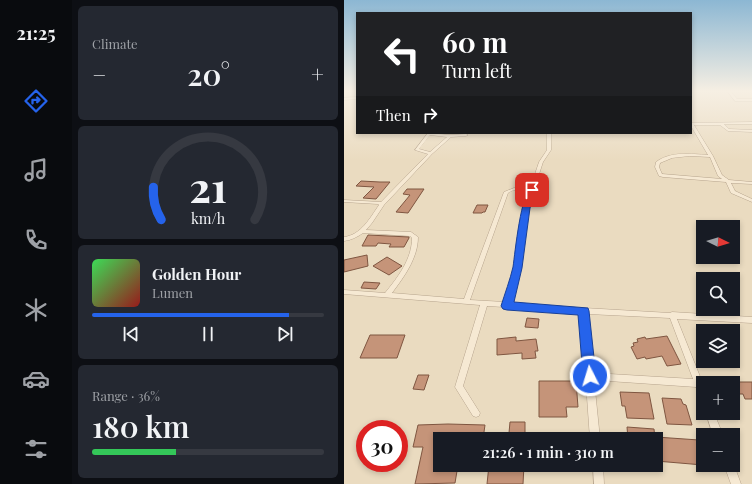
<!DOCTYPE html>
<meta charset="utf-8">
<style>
body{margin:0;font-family:"Playfair Display",serif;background:#242831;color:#f1f3f6;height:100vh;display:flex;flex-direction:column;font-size:15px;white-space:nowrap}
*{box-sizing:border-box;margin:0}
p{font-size:13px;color:#9ea1a6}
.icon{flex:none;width:22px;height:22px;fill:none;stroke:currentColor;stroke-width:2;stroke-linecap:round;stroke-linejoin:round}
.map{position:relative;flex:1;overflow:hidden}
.side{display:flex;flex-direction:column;gap:6px;padding:6px;background:#0d0f14;width:272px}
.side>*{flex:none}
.top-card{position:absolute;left:12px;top:12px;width:336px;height:122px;border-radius:0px;box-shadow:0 2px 6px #0003;background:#202124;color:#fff;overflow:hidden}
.needle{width:26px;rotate:95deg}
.fabs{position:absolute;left:352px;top:220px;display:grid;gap:8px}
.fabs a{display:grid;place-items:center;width:44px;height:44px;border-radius:0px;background:#171b24;box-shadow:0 2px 6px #0003;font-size:20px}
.speed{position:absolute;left:12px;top:420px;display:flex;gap:8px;font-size:20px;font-weight:700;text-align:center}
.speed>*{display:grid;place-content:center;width:52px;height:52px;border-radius:50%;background:#171b24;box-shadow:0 2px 6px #0003;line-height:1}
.speed .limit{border:6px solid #d22;background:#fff;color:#111}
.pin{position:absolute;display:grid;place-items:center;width:34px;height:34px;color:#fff;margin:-17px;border-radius:8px;box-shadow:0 2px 6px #0006}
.me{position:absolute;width:44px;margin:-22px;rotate:355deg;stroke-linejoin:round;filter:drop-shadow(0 0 3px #0008)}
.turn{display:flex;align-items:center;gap:14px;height:84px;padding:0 20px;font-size:18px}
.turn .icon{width:52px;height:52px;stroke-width:2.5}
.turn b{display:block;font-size:28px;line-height:34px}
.then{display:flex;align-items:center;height:38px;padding:0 20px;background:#0003;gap:8px;font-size:15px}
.big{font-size:30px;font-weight:600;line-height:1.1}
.side .tile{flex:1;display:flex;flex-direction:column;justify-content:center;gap:6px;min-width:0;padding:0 14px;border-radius:6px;background:#242831}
.side .dial{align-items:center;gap:0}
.dial svg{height:104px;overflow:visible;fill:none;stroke:#363941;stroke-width:7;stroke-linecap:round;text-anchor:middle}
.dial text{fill:#f1f3f6;stroke:none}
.song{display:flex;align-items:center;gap:12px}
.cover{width:48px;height:48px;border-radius:6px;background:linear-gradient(135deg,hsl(130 70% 55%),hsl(0 70% 35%))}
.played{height:4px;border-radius:2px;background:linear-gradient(90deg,#2563eb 85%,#363941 85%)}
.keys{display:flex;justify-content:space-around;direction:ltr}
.heat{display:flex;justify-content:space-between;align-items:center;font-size:22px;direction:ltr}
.charge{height:6px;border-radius:3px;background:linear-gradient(90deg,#34c759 36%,#363941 0)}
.trip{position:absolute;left:89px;top:432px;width:230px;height:40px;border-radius:0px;background:#171b24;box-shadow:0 2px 6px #0003;font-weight:600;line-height:40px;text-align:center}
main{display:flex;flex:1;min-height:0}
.menu{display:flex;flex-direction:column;width:72px;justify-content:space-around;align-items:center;background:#090b0e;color:#9ea1a6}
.menu .icon{width:28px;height:28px}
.menu .on{color:#2563eb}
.menu b{font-size:18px;color:#f1f3f6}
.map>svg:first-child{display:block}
</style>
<main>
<nav class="menu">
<b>21:25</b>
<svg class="icon on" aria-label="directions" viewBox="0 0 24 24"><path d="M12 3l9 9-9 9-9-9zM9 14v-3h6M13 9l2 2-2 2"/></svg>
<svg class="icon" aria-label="music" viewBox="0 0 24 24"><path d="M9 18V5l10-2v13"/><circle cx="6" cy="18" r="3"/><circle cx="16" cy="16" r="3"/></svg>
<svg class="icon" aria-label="phone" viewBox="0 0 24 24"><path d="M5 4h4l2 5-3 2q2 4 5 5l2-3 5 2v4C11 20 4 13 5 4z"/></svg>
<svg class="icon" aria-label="climate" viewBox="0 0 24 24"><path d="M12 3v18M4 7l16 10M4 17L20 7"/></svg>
<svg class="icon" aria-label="car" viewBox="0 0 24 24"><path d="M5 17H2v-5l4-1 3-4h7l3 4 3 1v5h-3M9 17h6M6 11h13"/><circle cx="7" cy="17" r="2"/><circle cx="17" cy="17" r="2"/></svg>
<svg class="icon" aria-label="filters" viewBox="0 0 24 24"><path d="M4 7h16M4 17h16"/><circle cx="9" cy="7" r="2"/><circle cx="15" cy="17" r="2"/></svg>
</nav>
<section class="side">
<div class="tile"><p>Climate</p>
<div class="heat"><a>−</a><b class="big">20°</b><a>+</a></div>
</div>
<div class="tile dial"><svg viewBox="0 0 100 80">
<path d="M14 69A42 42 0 1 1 86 69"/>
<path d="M14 69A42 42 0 0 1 8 44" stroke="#2563eb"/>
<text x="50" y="56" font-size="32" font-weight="700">21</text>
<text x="50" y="72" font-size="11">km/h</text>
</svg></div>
<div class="tile">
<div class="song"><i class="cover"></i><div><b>Golden Hour</b><p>Lumen</p></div></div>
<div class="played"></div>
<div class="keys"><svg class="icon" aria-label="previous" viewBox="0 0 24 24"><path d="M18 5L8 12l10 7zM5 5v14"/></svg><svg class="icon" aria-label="pause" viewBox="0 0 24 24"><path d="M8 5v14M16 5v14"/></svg><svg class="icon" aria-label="next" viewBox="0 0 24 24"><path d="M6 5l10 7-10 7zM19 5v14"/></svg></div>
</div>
<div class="tile"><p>Range · 36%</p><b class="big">180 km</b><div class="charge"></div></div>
</section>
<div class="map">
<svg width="408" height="484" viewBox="0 0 408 484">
<rect width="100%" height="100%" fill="#eadbc0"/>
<path fill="#c59479" stroke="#7f5641" d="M17,181l19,1h10l-14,17 -13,-1 11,-11 -18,-1z
M63,189h17l-16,24 -12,-1 14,-17 -7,-1z
M133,205h11l-3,7h-2l-1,1h-9z
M24,235l41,2v1l-5,9h-15l2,-3 -13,-1 -2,3h-14z
M23,255l1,11 -24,6v-12z
M43,257l15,9 -13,9 -16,-9z
M20,282l16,1 -4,6 -15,-1z
M183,318l12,1 -1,9 -13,-1z
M26,335h35l-8,23h-37z
M323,336l14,28 -14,2 -5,-10 -16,3 -1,-2 -8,2 -6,-12 3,-1 -1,-3 5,-1 -1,-3 8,-2 1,2z
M172,337v4l20,-2 2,12h-3l1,7 -14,1v-6l-25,2v-16z
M74,375h11l-5,15 -11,-1z
M195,381h37l2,26h-12l1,10h-28z
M390,382h18v17h-7l-2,-5h-4z
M276,392l29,1 5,26 -27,-1 -2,-12h-3z
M318,398l19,1 2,5 3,1 6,20 -25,-1z
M166,422h15v11h-16z
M104,424l37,1 -2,14h-43v26h18l-3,18 -40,1 8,-37h-10l5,-22z
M283,427l27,2 1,10h-27z
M312,437l43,3 4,9v16l-47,-4z
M145,465h35l-1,19h-36z"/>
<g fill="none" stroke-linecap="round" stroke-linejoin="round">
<g stroke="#826c5a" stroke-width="0.5">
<path id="street" d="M384,92h3l6,7h15v2h-17z
M13,97v2l-13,1v-2z
M347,122l2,1 59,-1v2h-28l5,5 23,1v2l-24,-1 -8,-6h-26l19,31 9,19 7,5 23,2v2l-21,-1 4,8 17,8v3l-21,-9 -5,-11 -63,-5 -4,-1 -4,-9 1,-5c15,-11 35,-8 52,-7l-17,-29zM346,156l20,1 8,19 4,3 -60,-5 -3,-7 1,-4 12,-5z
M84,133l22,2 16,-1 2,1 -2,1 -15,1 -19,17 -48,51 -12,18 -6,7 45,2 7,5c0,21 -14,40 -26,56l72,6 40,-107 10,-4 16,1 9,-27 8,-12v-17h4v17l-8,12 -15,46 -8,60 -9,35 73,5 86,5 2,-1 80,5v6l-75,-4 26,65v15l-3,-1 -4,-11 -102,-7 6,59h-10l-9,-126 -72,-5 -2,1 -3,-2 -17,-1 -24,80 17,27 -1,3 -3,1 -3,-1 -18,-29 25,-82 -136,-11v-4l41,3c13,-16 27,-34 27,-55l-2,-2 -47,-3c-6,4 -11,7 -19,8v-4c17,-2 26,-19 35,-32l-1,-1 -34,-2v-2l37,2 47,-48 -13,-4zM86,135l17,2 -17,15 -11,-3zM170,190l15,1 -5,17 -10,60 -9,34 -35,-2 38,-107zM244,314l82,4 23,61 -100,-6z
M362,413h8l9,22h-10z
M389,463l1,2 7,19h-10l-7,-19h9z
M249,465h10l1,19h-10z"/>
</g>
<use href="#street" fill="#f6e9d3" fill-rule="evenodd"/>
</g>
<linearGradient id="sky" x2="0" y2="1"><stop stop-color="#8cb7d3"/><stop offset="0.57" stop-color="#f6efe3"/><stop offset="1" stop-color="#f6efe3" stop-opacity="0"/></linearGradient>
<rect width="408" height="160" fill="url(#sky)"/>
<path fill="#2563eb" stroke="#184099" d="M188,187l4,3 -6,18 -8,60 -8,34 74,6 1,3 7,65 -2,4 -4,2 -5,-2 -2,-4 -5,-61 -71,-5 -4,-1 -2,-3c4,-13 9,-26 12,-39 2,-14 8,-76 19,-80z"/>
</svg>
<div class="fabs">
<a><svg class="needle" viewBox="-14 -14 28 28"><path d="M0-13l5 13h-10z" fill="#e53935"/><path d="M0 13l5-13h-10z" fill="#9ea1a6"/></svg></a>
<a><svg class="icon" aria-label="search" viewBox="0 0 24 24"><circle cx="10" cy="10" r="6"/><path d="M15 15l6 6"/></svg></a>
<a><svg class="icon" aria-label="layers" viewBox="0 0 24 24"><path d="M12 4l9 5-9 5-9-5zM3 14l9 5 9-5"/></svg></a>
<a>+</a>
<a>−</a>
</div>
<div class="speed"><div class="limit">30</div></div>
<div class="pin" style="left:188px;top:190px;background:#d93025"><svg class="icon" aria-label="arrive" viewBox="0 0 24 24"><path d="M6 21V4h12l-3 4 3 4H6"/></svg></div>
<svg class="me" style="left:246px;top:376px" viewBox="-20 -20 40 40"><circle r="17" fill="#2563eb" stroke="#fff" stroke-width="3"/><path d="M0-11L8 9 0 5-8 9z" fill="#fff"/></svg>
<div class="trip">21:26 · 1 min · 310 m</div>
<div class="top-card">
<div class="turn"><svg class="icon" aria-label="left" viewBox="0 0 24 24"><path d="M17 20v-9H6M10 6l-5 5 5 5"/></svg><div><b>60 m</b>Turn left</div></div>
<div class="then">Then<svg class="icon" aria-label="right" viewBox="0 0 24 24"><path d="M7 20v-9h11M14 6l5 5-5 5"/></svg></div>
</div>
</div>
</main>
